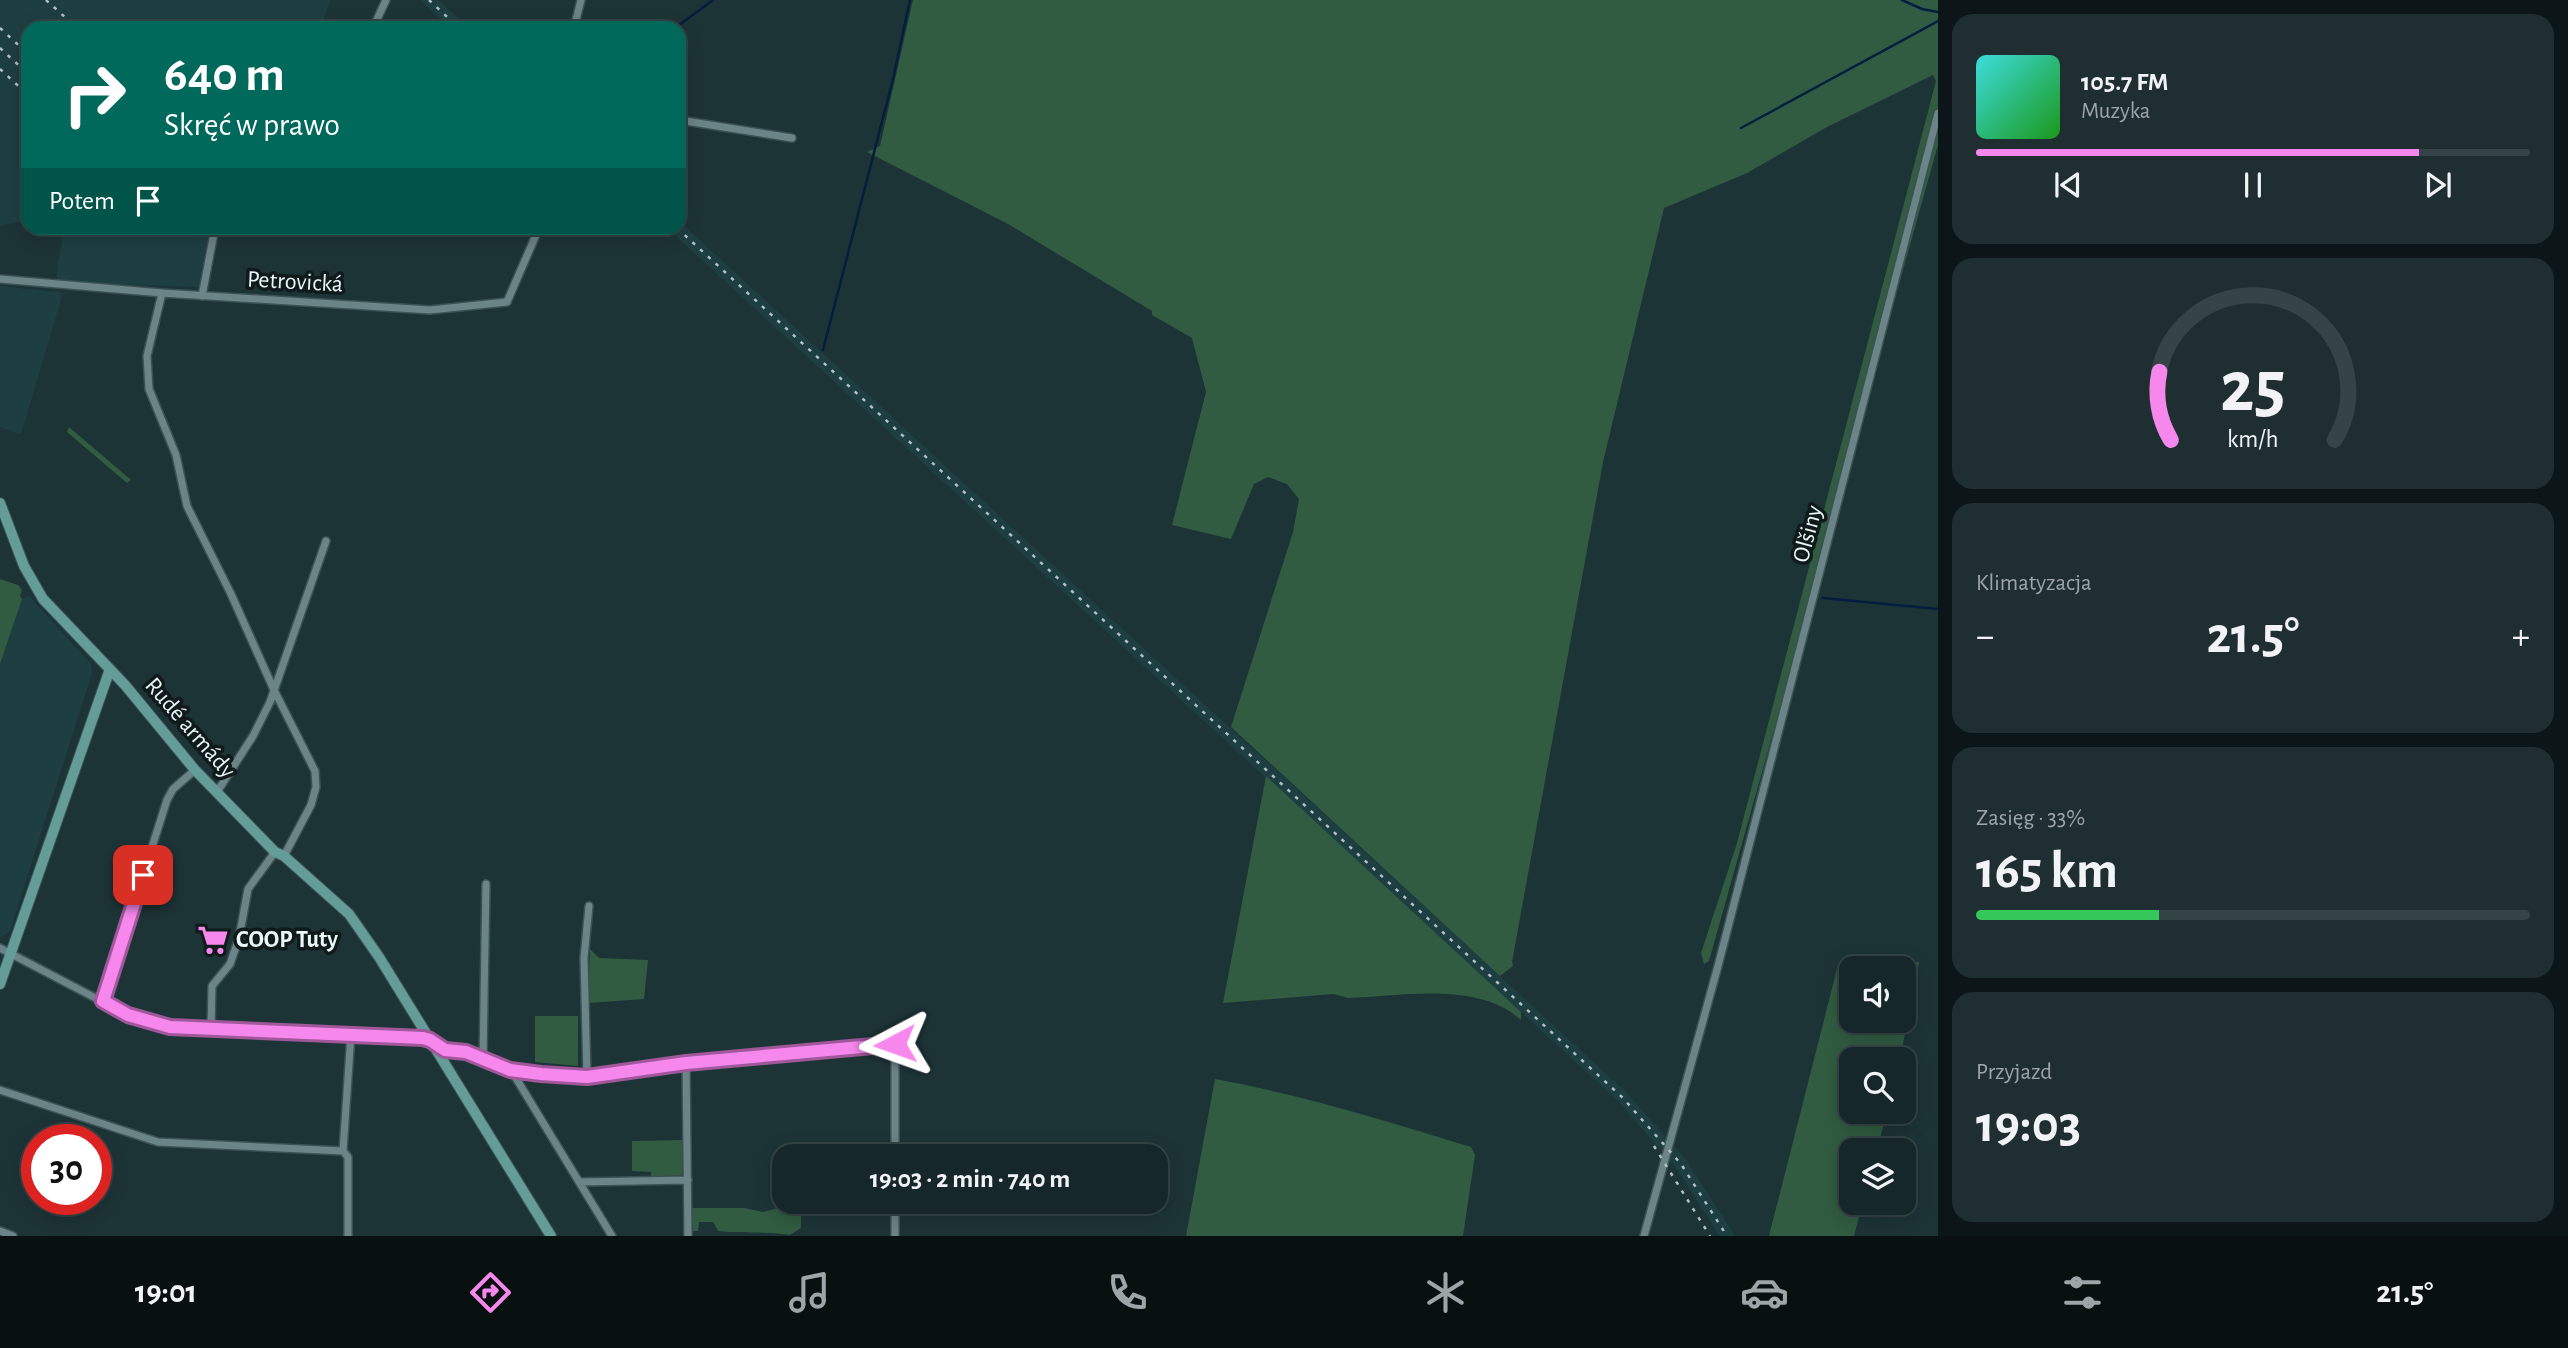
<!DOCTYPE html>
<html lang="pl">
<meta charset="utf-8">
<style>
body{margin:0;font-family:"Alegreya Sans",sans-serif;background:#1f2f31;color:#f1f3f6;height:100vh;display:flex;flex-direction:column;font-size:26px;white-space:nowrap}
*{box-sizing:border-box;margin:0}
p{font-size:23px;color:#9ea5a8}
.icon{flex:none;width:38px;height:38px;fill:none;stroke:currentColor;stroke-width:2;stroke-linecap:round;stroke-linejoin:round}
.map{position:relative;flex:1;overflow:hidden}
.drawer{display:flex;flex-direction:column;gap:14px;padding:14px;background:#0c1517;width:630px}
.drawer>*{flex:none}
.guide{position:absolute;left:21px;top:21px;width:665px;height:214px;border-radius:21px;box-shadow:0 4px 18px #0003,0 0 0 2px #354446;background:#00695c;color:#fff;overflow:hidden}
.tools{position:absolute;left:1839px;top:956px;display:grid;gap:14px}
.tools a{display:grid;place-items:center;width:77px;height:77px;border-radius:14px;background:#162729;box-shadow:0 4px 18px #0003,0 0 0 2px #354446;font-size:35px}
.speed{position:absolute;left:21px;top:1124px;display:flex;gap:14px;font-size:35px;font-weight:700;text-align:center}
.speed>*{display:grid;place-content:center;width:91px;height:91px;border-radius:50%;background:#162729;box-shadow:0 4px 18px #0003,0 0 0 2px #354446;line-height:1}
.speed .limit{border:10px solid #d22;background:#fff;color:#111}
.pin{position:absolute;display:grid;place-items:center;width:60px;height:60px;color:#fff;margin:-30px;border-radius:14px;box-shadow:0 4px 10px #0006}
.me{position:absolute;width:77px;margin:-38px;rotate:266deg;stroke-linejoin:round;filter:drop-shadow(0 0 5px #0008)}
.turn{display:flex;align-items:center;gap:24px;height:147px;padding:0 28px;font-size:32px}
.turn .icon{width:91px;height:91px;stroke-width:2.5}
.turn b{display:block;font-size:49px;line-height:60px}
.then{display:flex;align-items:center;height:66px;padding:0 28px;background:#0003;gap:14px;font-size:26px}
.big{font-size:52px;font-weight:700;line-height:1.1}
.drawer .tile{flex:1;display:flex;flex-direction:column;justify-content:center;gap:10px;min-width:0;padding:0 24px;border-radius:21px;background:#1f2f31}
.drawer .dial{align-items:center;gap:0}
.dial svg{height:182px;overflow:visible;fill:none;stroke:#354446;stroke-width:7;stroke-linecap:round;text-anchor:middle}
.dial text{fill:#f1f3f6;stroke:none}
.song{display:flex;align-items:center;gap:21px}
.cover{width:84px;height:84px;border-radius:10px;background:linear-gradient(135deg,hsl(180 70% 55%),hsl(120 70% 35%))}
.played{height:7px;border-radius:4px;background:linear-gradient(90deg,#f688ed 80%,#354446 80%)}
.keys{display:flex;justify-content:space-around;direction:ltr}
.heat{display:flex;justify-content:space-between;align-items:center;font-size:38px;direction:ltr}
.charge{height:10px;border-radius:5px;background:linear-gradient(90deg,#34c759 33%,#354446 0)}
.trip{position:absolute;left:772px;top:1144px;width:396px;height:70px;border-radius:21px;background:#162729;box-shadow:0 4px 18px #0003,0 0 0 2px #354446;font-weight:700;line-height:70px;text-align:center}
.tabs{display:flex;height:112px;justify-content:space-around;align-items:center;background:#091010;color:#9ea5a8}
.tabs .icon{width:49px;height:49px}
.tabs .selected{color:#f688ed}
.tabs b{font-size:32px;color:#f1f3f6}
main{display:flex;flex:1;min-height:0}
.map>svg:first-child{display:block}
</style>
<main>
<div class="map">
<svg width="1938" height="1236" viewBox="0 0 1938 1236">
<rect width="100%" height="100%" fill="#1d3437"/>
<path fill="#1e3f42" d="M0,0h331l-11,28h-292v193l-28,4z
M420,0h18l31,28h-19z
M679,221l948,872 59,67 49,76h-15l-44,-68 -57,-66 -952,-874h12z
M65,228h145l-12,59 -141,-5v-15z
M0,286l63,7 -42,141 -21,-7z
M29,596l62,68 1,9 -82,258 -10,7v-274l22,-65z"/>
<path fill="#315c41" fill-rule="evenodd" d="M913,0h1025v145l-229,816 -5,3 -3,-11 36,-110 199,-762 -3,-6 -106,52 -80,46 -83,35 -61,254 -91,500 1,4 -13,10 -269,-249 62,-195 6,-33 -12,-15 -19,-7 -14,7 -23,55 -59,-14 34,-133 -14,-54 -40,-23v-4l-144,-87 -141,-72 13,-6z
M69,427l62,53 -4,3 -60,-51z
M0,579l18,6 4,5 -2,6 2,3 -22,65z
M1266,776l255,236v8c-42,-39 -120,-24 -173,-22l-15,-4 -110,9z
M590,949l9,9 49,2 -4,39 -56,4z
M1919,962l-19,97h-48v52h35l-10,39h-25v52h11l-9,34h-85l69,-271zM1852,968h52v52h-52z
M535,1016h43v50l-43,-4z
M1215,1079c87,16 172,42 256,68l4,8 -12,81h-277z
M684,1140l-2,35 -31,2v-5l-19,-1v-30z
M784,1186v16h21l-4,16v10l-11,7c-24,-4 -48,-1 -72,-4l-5,-9h-14l-1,9h-5l-1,-23h52l19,4 16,-4c-1,-10 -5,-15 5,-22z"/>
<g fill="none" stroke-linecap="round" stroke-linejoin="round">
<path stroke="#041e3d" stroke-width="2.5" d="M1902,0l20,9 16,3
M675,28l38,-28
M1741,128l197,-107
M823,350l70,-271 17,-79
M1823,598l115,11"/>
<g stroke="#3c5153" stroke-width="10">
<path id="street" d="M373,28l13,-28
M574,28l7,-28
M679,120l113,18
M0,279l162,14 268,17 77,-8 32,-74
M162,293l-15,63 2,33 27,66 11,51 44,88 43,96 41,81 1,16 -5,18 -27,51
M202,296l13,-68
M217,792l36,-56 17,-34 56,-161
M0,948l128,67 42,12 253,11 7,1 15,11 21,2 45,18 76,7 99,-14 209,-19v113
M103,1001l64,-201 6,-11 22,-19
M211,1029l1,-43 18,-22 9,-26 9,-49 27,-37
M483,1059l3,-175
M686,1063l2,173
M511,1070l101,166
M587,1077l-3,-119 5,-52
M0,1090l158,52 185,9
M579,1182l109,-2
M0,1231l13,5
M348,1236v-79l-5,-6 8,-117
M895,1236v-34
M1644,1236l74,-270 220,-853"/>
</g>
<g stroke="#3c5153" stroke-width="12">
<path id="secondary" d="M0,503l24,63 19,33 82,86 70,85 80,82 9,4 65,58 30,43 172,279
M0,984l110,-315"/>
</g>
<use href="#street" stroke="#6b8487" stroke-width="7"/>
<use href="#secondary" stroke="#649c98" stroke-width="10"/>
<path stroke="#b1c1c4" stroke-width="2.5" stroke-dasharray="3.5 7" stroke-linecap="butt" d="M46,0l21,19
M429,0l30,28
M0,28l28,26
M0,48l28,26
M0,69l28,26
M677,228l946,870 58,66 46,72
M1654,1146l56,90"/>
</g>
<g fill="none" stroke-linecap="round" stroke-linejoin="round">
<g stroke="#a0589a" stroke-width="18">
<path id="route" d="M143,875l-40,126 25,14 42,12 253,11 7,2 15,10 21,2 44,18 31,4 46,3 99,-14 209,-19"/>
</g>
<use href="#route" stroke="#f688ed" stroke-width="12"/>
</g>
<defs>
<g id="supermarket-bare" transform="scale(2.415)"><path d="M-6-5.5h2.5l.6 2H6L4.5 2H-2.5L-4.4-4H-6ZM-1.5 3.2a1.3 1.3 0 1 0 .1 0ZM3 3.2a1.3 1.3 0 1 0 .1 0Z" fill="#f688ed" stroke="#101a1b" stroke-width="2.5" paint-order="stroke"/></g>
</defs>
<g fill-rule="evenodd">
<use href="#supermarket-bare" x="213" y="940"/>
</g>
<g text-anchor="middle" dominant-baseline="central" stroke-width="7" stroke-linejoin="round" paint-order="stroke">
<g font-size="24" fill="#e9f7f9" stroke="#101a1b">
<text transform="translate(295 282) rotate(3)">Petrovická</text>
<text transform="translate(1808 534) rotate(-75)">Olšiny</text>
<text transform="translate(190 728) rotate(49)">Rudé armády</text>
</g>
<g font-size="24" font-weight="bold" fill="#e9f7f9" stroke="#101a1b" text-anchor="start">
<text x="236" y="940">COOP Tuty</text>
</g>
</g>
</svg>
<div class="tools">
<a><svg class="icon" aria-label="sound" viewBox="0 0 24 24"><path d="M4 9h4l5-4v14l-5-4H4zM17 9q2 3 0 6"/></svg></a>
<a><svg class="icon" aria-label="search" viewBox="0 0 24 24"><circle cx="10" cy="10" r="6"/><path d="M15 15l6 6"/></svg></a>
<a><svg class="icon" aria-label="layers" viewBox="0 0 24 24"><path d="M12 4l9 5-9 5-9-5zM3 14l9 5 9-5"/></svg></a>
</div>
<div class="speed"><div class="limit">30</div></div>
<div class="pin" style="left:143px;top:875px;background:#d93025"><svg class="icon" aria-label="arrive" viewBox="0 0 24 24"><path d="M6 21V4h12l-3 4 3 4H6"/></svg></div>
<svg class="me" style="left:895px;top:1044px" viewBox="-20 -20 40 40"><path d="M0-17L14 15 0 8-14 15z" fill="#f688ed" stroke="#fff" stroke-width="4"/></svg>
<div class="trip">19:03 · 2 min · 740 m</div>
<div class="guide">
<div class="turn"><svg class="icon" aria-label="right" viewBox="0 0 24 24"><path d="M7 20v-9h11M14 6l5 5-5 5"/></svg><div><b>640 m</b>Skręć w prawo</div></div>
<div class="then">Potem<svg class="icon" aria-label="arrive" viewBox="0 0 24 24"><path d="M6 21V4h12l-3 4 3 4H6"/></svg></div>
</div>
</div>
<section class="drawer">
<div class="tile">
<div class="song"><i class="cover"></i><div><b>105.7 FM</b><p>Muzyka</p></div></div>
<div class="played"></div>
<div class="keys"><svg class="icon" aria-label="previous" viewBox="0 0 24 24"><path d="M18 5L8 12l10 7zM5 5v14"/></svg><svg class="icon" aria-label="pause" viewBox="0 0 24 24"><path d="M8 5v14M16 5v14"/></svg><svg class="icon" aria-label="next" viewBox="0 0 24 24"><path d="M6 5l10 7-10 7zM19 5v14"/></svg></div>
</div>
<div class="tile dial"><svg viewBox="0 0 100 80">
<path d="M14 69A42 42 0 1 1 86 69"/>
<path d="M14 69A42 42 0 0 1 9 39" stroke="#f688ed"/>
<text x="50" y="56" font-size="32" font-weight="700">25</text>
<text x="50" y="72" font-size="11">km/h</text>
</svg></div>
<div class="tile"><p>Klimatyzacja</p>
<div class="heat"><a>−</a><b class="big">21.5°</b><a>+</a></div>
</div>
<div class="tile"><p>Zasięg · 33%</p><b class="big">165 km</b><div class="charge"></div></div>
<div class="tile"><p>Przyjazd</p><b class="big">19:03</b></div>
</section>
</main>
<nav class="tabs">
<b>19:01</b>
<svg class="icon selected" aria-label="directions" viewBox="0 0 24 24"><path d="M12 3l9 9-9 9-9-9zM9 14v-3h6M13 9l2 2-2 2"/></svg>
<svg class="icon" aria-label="music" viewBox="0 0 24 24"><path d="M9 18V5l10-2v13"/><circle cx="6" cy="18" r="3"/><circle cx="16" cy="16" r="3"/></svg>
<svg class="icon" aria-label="phone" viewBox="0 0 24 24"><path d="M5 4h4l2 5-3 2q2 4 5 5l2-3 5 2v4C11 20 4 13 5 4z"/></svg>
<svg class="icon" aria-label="climate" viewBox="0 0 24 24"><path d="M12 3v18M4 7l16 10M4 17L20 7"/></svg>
<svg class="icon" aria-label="car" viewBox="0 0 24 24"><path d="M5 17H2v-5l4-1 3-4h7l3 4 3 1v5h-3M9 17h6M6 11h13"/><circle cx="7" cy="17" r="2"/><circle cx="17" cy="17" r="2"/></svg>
<svg class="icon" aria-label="filters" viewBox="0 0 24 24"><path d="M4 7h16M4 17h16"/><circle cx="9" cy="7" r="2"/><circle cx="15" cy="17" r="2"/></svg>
<b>21.5°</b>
</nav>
